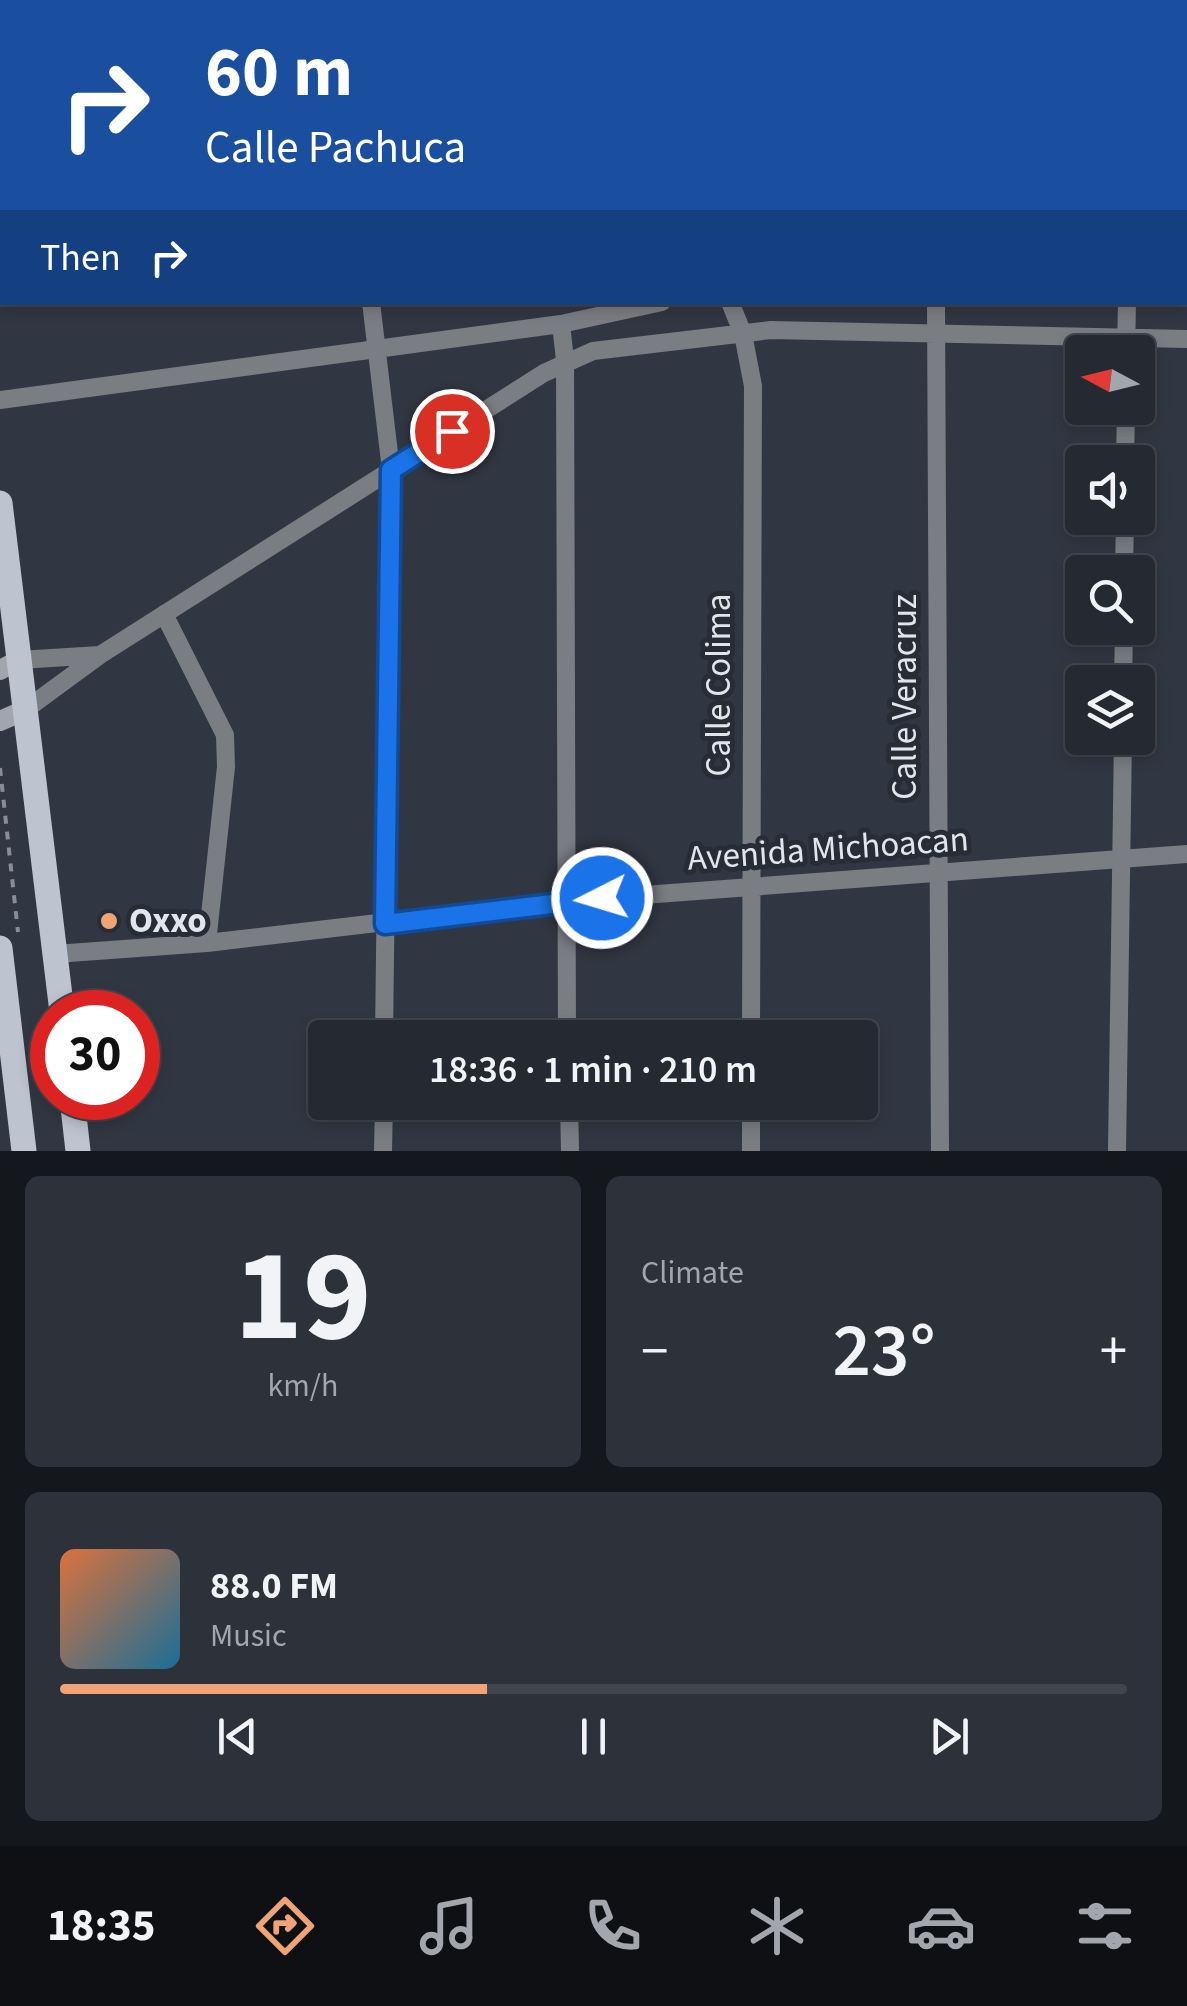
<!DOCTYPE html>
<meta charset="utf-8">
<style>
body{margin:0;font-family:"Source Sans 3",sans-serif;background:#2d313a;color:#f1f3f6;height:100vh;display:flex;flex-direction:column;font-size:38px;white-space:nowrap}
*{box-sizing:border-box;margin:0}
p{font-size:32px;color:#a3a6ac}
.icon{flex:none;width:55px;height:55px;fill:none;stroke:currentColor;stroke-width:2;stroke-linecap:round;stroke-linejoin:round}
.map{position:relative;height:1151px;overflow:hidden}
.details{display:flex;flex-direction:column;gap:25px;padding:25px;background:#14171c;flex:1}
.details>*{flex:none}
.guide{position:absolute;left:0px;top:0px;width:1188px;height:305px;box-shadow:0 5px 15px #0003,0 0 0 2px #42454d;background:#1a4fa0;color:#fff;overflow:hidden}
.needle{width:65px;rotate:277deg}
.buttons{position:absolute;left:1065px;top:335px;display:grid;gap:20px}
.buttons a{display:grid;place-items:center;width:90px;height:90px;border-radius:10px;background:#252932;box-shadow:0 5px 15px #0003,0 0 0 2px #42454d;font-size:50px}
.speed{position:absolute;left:30px;top:990px;display:flex;gap:20px;font-size:50px;font-weight:700;text-align:center}
.speed>*{display:grid;place-content:center;width:130px;height:130px;border-radius:50%;background:#252932;box-shadow:0 5px 15px #0003,0 0 0 2px #42454d;line-height:1}
.speed .limit{border:15px solid #d22;background:#fff;color:#111}
.pin{position:absolute;display:grid;place-items:center;width:85px;height:85px;color:#fff;margin:-42px;border:5px solid #fff;border-radius:50%;box-shadow:0 2px 10px #0007}
.me{position:absolute;width:110px;margin:-55px;rotate:265deg;stroke-linejoin:round;filter:drop-shadow(0 0 8px #0008)}
.turn{display:flex;align-items:center;gap:35px;height:210px;padding:0 40px;font-size:45px}
.turn .icon{width:130px;height:130px;stroke-width:2.5}
.turn b{display:block;font-size:70px;line-height:85px}
.then{display:flex;align-items:center;height:95px;padding:0 40px;background:#0003;gap:20px;font-size:38px}
.big{font-size:75px;font-weight:600;line-height:1.1}
.details .card{flex:1;display:flex;flex-direction:column;justify-content:center;gap:15px;min-width:0;padding:0 35px;border-radius:15px;background:#2d313a}
.details .dial{align-items:center;gap:0}
.dial b{font-size:130px;line-height:1}
.song{display:flex;align-items:center;gap:30px}
.cover{width:120px;height:120px;border-radius:15px;background:linear-gradient(135deg,hsl(20 70% 55%),hsl(200 70% 35%))}
.played{height:10px;border-radius:5px;background:linear-gradient(90deg,#efa377 40%,#42454d 40%)}
.keys{display:flex;justify-content:space-around;direction:ltr}
.heat{display:flex;justify-content:space-between;align-items:center;font-size:55px;direction:ltr}
.details .tiles{flex:1;display:grid;gap:25px;grid-template-columns:1fr 1fr}
.card:last-child{grid-column:span 2}
.trip{position:absolute;left:308px;top:1020px;width:570px;height:100px;border-radius:10px;background:#252932;box-shadow:0 5px 15px #0003,0 0 0 2px #42454d;font-weight:600;line-height:100px;text-align:center}
.dock{display:flex;height:160px;justify-content:space-around;align-items:center;background:#0f1014;color:#a3a6ac}
.dock .icon{width:70px;height:70px}
.dock .on{color:#efa377}
.dock b{font-size:45px;color:#f1f3f6}
.map>svg:first-child{display:block}
</style>
<div class="map">
<svg width="1187" height="1151" viewBox="0 0 1187 1151">
<rect width="100%" height="100%" fill="#313742"/>
<g fill="none" stroke-linecap="round" stroke-linejoin="round">
<path stroke="#878c95" stroke-width="4" stroke-dasharray="8 8" stroke-linecap="butt" d="M0,768l18,164"/>
<path stroke="#7a7e83" stroke-width="18" d="M334,0l1,2
M676,0v2
M1022,0v2
M612,2l19,-2
M1185,49l2,-1
M0,85l2,-1
M371,302l20,168 -7,568
M730,302l13,32 10,52 -2,652
M936,302l4,849
M561,324l4,36 2,678
M1126,352l1,-50
M0,400l561,-76 101,-22
M1125,462l1,-54
M1124,572l1,-54
M164,614l61,121 1,32 -19,176
M19,660l81,-5
M1123,682l1,-54
M25,710l75,-55 444,-282 49,-22 178,-21 416,9
M55,954l152,-11 357,-42 623,-47
M569,1102l1,49
M751,1102v49
M383,1151l1,-49
M1117,1151l6,-413"/>
<path stroke="#a0a5ae" stroke-width="20" d="M0,670l19,-10
M0,721l25,-11"/>
<path stroke="#bdc4cf" stroke-width="25" d="M0,503l62,509
M0,948l24,203
M72,1098l6,53"/>
</g>
<g fill="none" stroke-linecap="round" stroke-linejoin="round">
<g stroke="#114b97" stroke-width="25">
<path id="route" d="M452,431l-61,39 -6,454 217,-26"/>
</g>
<use href="#route" stroke="#1a73e8" stroke-width="18"/>
</g>
<circle fill="#efa377" stroke="#272d37" stroke-width="4" cx="109" cy="921" r="10"/>
<g text-anchor="middle" dominant-baseline="central" stroke-width="10" stroke-linejoin="round" paint-order="stroke">
<g font-size="35" fill="#e1e5ec" stroke="#272d37">
<text transform="translate(719 685) rotate(-90)">Calle Colima</text>
<text transform="translate(905 697) rotate(-90)">Calle Veracruz</text>
<text transform="translate(828 849) rotate(-4)">Avenida Michoacan</text>
</g>
<g font-size="35" font-weight="bold" fill="#e1e5ec" stroke="#272d37" text-anchor="start">
<text x="129" y="921">Oxxo</text>
</g>
</g>
</svg>
<div class="buttons">
<a><svg class="needle" viewBox="-14 -14 28 28"><path d="M0-13l5 13h-10z" fill="#e53935"/><path d="M0 13l5-13h-10z" fill="#a3a6ac"/></svg></a>
<a><svg class="icon" aria-label="sound" viewBox="0 0 24 24"><path d="M4 9h4l5-4v14l-5-4H4zM17 9q2 3 0 6"/></svg></a>
<a><svg class="icon" aria-label="search" viewBox="0 0 24 24"><circle cx="10" cy="10" r="6"/><path d="M15 15l6 6"/></svg></a>
<a><svg class="icon" aria-label="layers" viewBox="0 0 24 24"><path d="M12 4l9 5-9 5-9-5zM3 14l9 5 9-5"/></svg></a>
</div>
<div class="speed"><div class="limit">30</div></div>
<div class="pin" style="left:452px;top:431px;background:#d93025"><svg class="icon" aria-label="arrive" viewBox="0 0 24 24"><path d="M6 21V4h12l-3 4 3 4H6"/></svg></div>
<svg class="me" style="left:602px;top:898px" viewBox="-20 -20 40 40"><circle r="17" fill="#1a73e8" stroke="#fff" stroke-width="3"/><path d="M0-11L8 9 0 5-8 9z" fill="#fff"/></svg>
<div class="trip">18:36 · 1 min · 210 m</div>
<div class="guide">
<div class="turn"><svg class="icon" aria-label="right" viewBox="0 0 24 24"><path d="M7 20v-9h11M14 6l5 5-5 5"/></svg><div><b>60 m</b>Calle Pachuca</div></div>
<div class="then">Then<svg class="icon" aria-label="right" viewBox="0 0 24 24"><path d="M7 20v-9h11M14 6l5 5-5 5"/></svg></div>
</div>
</div>
<section class="details">
<div class="tiles">
<div class="card dial"><b>19</b><p>km/h</p></div>
<div class="card"><p>Climate</p>
<div class="heat"><a>−</a><b class="big">23°</b><a>+</a></div>
</div>
<div class="card">
<div class="song"><i class="cover"></i><div><b>88.0 FM</b><p>Music</p></div></div>
<div class="played"></div>
<div class="keys"><svg class="icon" aria-label="previous" viewBox="0 0 24 24"><path d="M18 5L8 12l10 7zM5 5v14"/></svg><svg class="icon" aria-label="pause" viewBox="0 0 24 24"><path d="M8 5v14M16 5v14"/></svg><svg class="icon" aria-label="next" viewBox="0 0 24 24"><path d="M6 5l10 7-10 7zM19 5v14"/></svg></div>
</div>
</div>
</section>
<nav class="dock">
<b>18:35</b>
<svg class="icon on" aria-label="directions" viewBox="0 0 24 24"><path d="M12 3l9 9-9 9-9-9zM9 14v-3h6M13 9l2 2-2 2"/></svg>
<svg class="icon" aria-label="music" viewBox="0 0 24 24"><path d="M9 18V5l10-2v13"/><circle cx="6" cy="18" r="3"/><circle cx="16" cy="16" r="3"/></svg>
<svg class="icon" aria-label="phone" viewBox="0 0 24 24"><path d="M5 4h4l2 5-3 2q2 4 5 5l2-3 5 2v4C11 20 4 13 5 4z"/></svg>
<svg class="icon" aria-label="climate" viewBox="0 0 24 24"><path d="M12 3v18M4 7l16 10M4 17L20 7"/></svg>
<svg class="icon" aria-label="car" viewBox="0 0 24 24"><path d="M5 17H2v-5l4-1 3-4h7l3 4 3 1v5h-3M9 17h6M6 11h13"/><circle cx="7" cy="17" r="2"/><circle cx="17" cy="17" r="2"/></svg>
<svg class="icon" aria-label="filters" viewBox="0 0 24 24"><path d="M4 7h16M4 17h16"/><circle cx="9" cy="7" r="2"/><circle cx="15" cy="17" r="2"/></svg>
</nav>
